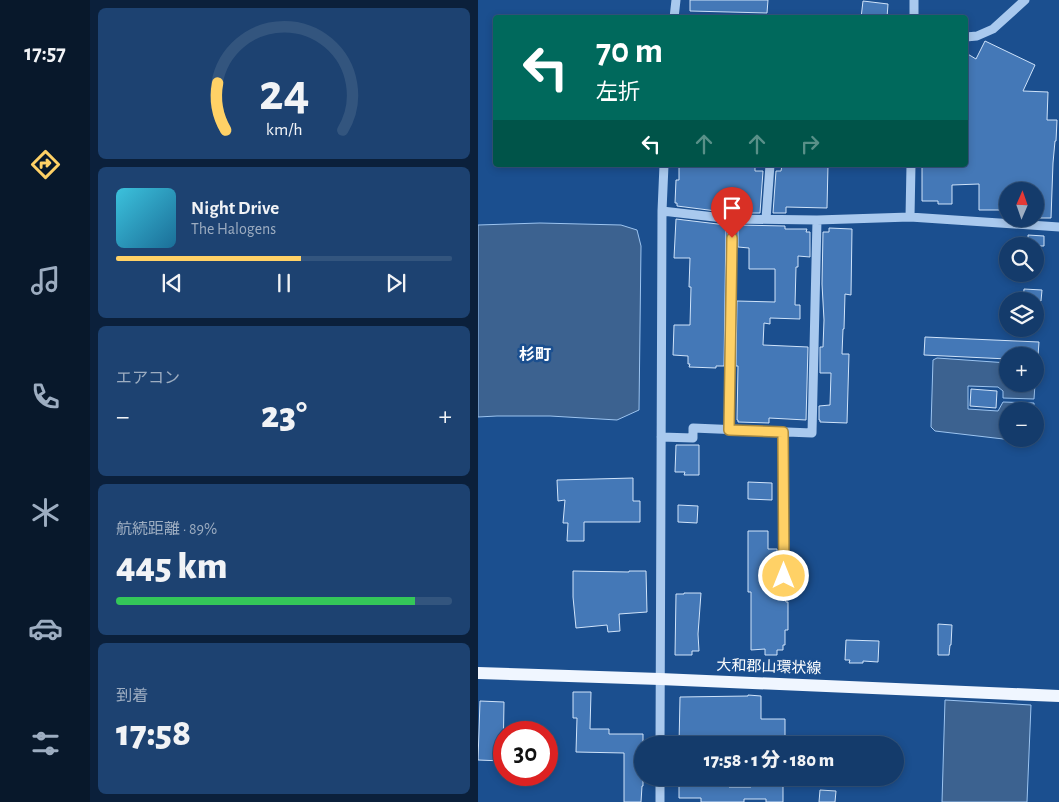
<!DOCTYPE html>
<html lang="ja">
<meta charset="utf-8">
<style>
body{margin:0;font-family:"Alegreya Sans","Noto Sans JP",sans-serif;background:#1d4271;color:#f1f3f6;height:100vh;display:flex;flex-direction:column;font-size:19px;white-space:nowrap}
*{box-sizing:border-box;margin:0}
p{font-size:16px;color:#9dadc1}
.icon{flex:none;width:28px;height:28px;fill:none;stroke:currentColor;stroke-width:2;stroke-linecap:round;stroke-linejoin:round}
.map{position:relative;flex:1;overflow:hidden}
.panel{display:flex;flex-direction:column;gap:8px;padding:8px;background:#0b203b;width:388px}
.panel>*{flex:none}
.top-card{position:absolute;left:15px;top:15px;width:475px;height:152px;border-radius:5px;box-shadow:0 2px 8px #0003,0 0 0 1px #33557e;background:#00695c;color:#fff;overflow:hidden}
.needle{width:32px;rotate:2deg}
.tools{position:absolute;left:521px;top:182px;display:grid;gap:10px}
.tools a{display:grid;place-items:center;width:45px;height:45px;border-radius:50%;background:#143b6b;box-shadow:0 2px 8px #0003,0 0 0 1px #33557e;font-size:25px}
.speed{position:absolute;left:15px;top:721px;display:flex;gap:10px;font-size:25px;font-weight:700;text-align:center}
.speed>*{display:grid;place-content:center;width:65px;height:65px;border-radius:50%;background:#143b6b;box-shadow:0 2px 8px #0003,0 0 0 1px #33557e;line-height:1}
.speed .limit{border:8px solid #d22;background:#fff;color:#111}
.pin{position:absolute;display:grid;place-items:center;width:42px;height:42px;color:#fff;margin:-51px -21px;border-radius:50% 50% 50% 0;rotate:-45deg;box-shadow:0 0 5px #0007}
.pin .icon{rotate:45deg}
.me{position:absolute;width:55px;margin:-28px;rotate:0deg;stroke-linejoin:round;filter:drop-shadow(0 0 4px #0008)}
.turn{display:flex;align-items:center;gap:18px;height:105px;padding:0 20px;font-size:22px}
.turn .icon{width:65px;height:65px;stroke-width:2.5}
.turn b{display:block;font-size:35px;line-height:42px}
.lanes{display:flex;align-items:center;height:48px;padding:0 20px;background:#0003;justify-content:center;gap:25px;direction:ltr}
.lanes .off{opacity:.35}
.big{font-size:38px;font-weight:800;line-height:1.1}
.panel .card{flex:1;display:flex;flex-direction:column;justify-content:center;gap:8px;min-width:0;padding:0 18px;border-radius:8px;background:#1d4271}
.panel .dial{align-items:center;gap:0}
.dial svg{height:130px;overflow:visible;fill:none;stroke:#33557e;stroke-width:7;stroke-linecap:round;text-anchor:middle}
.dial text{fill:#f1f3f6;stroke:none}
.song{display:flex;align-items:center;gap:15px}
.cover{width:60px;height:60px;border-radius:8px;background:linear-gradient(135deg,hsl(190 70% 55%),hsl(200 70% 35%))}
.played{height:5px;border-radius:2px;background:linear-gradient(90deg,#ffd166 55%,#33557e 55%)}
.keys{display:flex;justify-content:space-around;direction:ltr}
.heat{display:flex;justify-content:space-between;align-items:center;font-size:28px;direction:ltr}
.charge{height:8px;border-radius:4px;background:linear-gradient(90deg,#34c759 89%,#33557e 0)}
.trip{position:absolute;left:156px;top:736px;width:270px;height:50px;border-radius:25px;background:#143b6b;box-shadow:0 2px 8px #0003,0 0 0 1px #33557e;font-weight:800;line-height:50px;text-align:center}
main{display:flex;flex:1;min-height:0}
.tab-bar{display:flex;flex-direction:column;width:90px;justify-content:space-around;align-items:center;background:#08182b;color:#9dadc1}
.tab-bar .icon{width:35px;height:35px}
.tab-bar .current{color:#ffd166}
.tab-bar b{font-size:22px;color:#f1f3f6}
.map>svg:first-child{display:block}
</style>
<main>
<nav class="tab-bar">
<b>17:57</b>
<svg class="icon current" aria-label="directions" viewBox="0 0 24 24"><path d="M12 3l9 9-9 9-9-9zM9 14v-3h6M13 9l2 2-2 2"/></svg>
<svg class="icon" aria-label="music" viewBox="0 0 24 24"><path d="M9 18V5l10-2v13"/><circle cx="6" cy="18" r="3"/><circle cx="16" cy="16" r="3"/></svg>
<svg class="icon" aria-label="phone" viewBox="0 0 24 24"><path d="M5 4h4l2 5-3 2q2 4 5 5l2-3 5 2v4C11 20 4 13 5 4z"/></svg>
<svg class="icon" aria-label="climate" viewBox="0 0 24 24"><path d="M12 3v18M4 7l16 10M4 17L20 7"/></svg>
<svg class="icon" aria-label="car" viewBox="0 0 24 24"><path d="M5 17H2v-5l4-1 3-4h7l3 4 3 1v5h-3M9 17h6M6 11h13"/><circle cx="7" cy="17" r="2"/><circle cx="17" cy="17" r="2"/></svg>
<svg class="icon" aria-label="filters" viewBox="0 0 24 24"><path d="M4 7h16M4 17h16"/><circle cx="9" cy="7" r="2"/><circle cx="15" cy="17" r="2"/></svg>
</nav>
<section class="panel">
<div class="card dial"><svg viewBox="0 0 100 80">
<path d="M14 69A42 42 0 1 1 86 69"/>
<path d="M14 69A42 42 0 0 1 9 40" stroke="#ffd166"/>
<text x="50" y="56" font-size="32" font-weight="700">24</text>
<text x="50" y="72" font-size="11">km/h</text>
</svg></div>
<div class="card">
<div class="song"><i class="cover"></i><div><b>Night Drive</b><p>The Halogens</p></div></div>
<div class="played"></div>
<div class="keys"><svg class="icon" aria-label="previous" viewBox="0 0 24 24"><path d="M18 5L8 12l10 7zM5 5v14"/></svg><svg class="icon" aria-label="pause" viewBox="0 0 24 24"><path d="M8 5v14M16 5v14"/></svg><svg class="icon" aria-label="next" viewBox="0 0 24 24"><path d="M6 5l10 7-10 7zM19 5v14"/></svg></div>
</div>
<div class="card"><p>エアコン</p>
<div class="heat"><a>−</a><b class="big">23°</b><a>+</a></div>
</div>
<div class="card"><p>航続距離 · 89%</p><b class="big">445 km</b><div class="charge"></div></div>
<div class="card"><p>到着</p><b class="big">17:58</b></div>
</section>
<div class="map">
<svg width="582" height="802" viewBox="0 0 582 802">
<rect width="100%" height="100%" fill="#1b4f8f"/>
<path fill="#3c6290" stroke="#9cc4f0" d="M62,223l81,2 16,5 4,16 -2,164 -22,10 -67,-4h-53l-19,1v-192z
M459,358l71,5v21h27l-1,15 -31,-1v-7l-5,-4 -30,-1v23l30,2 5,-9 31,1v8h-26v28h24l-3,3 -94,-11 -4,-4 2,-67z
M467,700l86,5 -4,97h-85z"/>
<path fill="#4478b7" stroke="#cfe3fa" d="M212,0h78l-1,13 -77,-2z
M385,1l25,3 -1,14h-26z
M507,41l50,24 -12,26 25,1 -1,28h10l-1,21h-1l-2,22 -2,55h-15v-27h-28v19h-29v-26l-27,1v19h-14v-3h-16v-36h44v-112l10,6z
M201,165h76v6h8l-3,42h-28l-55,-7v-3h-2l1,-23h3z
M304,165h46l-1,43 -41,-1v6h-13l3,-42h5z
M198,219l50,6 -2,141h-8v2l-27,-1 1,-3h-2v-8l-15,-1 1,-30h16l1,-38h-2l1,-29h-16z
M260,225l47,1v3h22l-1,3h4v25l-12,-1v11h-2l-1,38h5v14l-30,-1v6l-6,-1 -1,22 45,2 -2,73 -37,-2v5l-31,-1v-2h-1l1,-54h-2l1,-65 38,1v-33h-26v-21l-11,-1z
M351,228l23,1 -1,66 -6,-1 -1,35h-1l-1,25h7l-2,69 -27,-1v-2h-1v-14l11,-1 1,-32h-11v-26h3l1,-27 -2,-36 1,-52h6z
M550,235l16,1v10h-16z
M546,289l18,1 -1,11h-18z
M447,337l114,5 -1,14h-30v3l-84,-4z
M493,389l26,2 -1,17 -26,-2z
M198,445h23v30h-15l1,-3h-10z
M155,478v23h7v21h-56v19h-17l1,-18h-5l2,-23 -7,1 -1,-21z
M270,482l24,1v17l-24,-1z
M200,505l20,1 -1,17 -19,-1z
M270,531h20v18h9v50h8l1,3h2v28h-3v15h-2v5h-6v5h-12v-6l-14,1v-58h-3z
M95,571l56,1v-1h17l1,41 -28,2 1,17 -12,1 -1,-7 -31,3 -3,-31z
M206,593h17l-3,41 1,17h-7v4h-17l1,-61h8z
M460,624l14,1 -1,20h-1l-1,10h-11z
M368,640l33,1 -1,21 -15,-1v2h-14l1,-3h-5z
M95,692h18l-1,37h19v5h34v52h-1l-1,16h-17v-49l-48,-1 1,-34h-4z
M270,695l13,1v23h24v26h-36v-7h-23v7h-47l1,-48 68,-1z
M2,701l24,1 -1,59 -25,-1z
M215,778h36v9h22v-9h32v24h-17v-3h-22v3h-43v-4h-22v-12h13z
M342,790l16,1 -1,11h-16z"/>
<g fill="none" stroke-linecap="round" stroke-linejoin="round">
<path stroke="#a9c9ee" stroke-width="9" d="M196,18l2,-18
M436,18v-18
M488,37l11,-1 16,-7 32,-29
M184,211l70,8 85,1 93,-3 150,10
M432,217l1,-52
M288,219l4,-54
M251,430l3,-211
M305,432l1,144
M183,437l32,1v-10l119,5 5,-213
M182,745l2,-534 2,-46
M182,802v-24"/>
<path stroke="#f0f6ff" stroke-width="12" d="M0,673l182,6 400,17"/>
</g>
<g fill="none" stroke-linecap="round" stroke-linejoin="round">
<g stroke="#a68842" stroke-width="12">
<path id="route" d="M254,238l-3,192 54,2 1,144"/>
</g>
<use href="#route" stroke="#ffd166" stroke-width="9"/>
</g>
<g text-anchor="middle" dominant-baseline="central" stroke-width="5" stroke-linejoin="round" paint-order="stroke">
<g font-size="15" fill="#fff" stroke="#1b4f8f">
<text transform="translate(291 667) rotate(2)">大和郡山環状線</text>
</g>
<g font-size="16" font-weight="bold" fill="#fff" stroke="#1b4f8f">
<text x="57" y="355">杉町</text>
</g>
</g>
</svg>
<div class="tools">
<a><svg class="needle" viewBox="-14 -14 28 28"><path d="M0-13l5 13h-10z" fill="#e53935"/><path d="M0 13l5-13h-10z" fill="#9dadc1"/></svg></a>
<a><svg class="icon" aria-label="search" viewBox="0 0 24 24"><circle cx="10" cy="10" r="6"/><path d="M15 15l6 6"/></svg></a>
<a><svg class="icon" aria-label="layers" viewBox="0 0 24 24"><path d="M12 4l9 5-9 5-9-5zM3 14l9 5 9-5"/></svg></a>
<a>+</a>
<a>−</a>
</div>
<div class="speed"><div class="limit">30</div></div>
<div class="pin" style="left:254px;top:238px;background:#d93025"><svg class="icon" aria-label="arrive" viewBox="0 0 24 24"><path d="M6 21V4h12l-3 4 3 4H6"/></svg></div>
<svg class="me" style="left:306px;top:576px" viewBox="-20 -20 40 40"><circle r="17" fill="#ffd166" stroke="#fff" stroke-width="3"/><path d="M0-11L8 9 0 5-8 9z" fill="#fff"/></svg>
<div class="trip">17:58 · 1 分 · 180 m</div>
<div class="top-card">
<div class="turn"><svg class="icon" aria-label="left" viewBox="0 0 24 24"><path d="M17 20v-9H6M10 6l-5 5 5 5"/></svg><div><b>70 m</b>左折</div></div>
<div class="lanes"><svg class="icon" aria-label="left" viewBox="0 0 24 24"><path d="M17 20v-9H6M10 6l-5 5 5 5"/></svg><svg class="icon off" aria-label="ahead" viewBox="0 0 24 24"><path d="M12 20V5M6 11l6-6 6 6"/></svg><svg class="icon off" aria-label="ahead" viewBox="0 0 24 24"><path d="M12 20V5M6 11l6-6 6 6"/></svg><svg class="icon off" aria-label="right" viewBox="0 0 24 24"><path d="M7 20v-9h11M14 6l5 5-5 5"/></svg></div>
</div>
</div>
</main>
